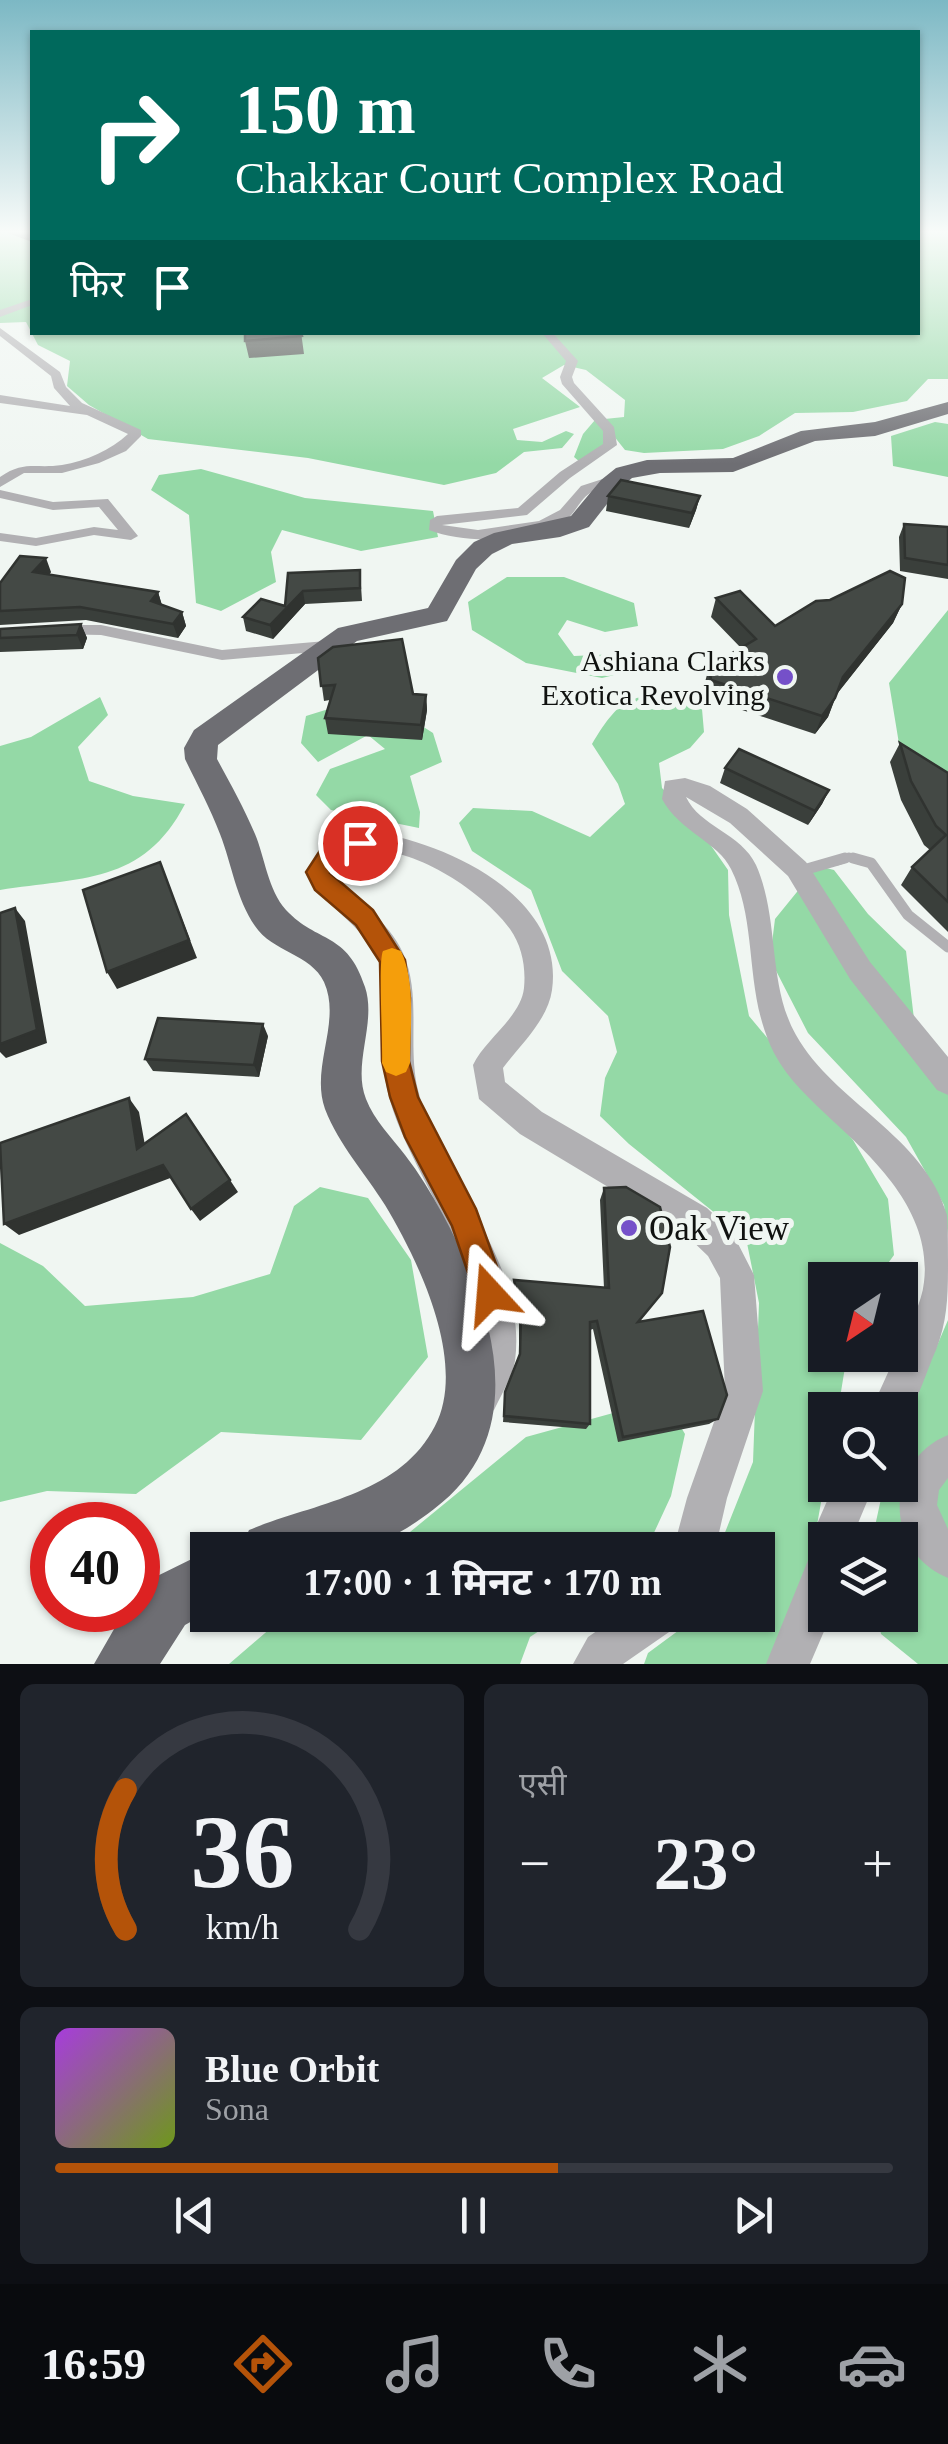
<!DOCTYPE html>
<html lang="hi">
<meta charset="utf-8">
<style>
body{margin:0;font-family:"Times New Roman","Noto Sans Devanagari",serif;background:#20242c;color:#f1f3f6;height:100vh;display:flex;flex-direction:column;font-size:38px;white-space:nowrap}
*{box-sizing:border-box;margin:0}
p{font-size:32px;color:#9ea1a6}
.icon{flex:none;width:55px;height:55px;fill:none;stroke:currentColor;stroke-width:2;stroke-linecap:round;stroke-linejoin:round}
.map{position:relative;height:1664px;overflow:hidden}
.panel{display:flex;flex-direction:column;gap:20px;padding:20px;background:#0d0f14;flex:1}
.panel>*{flex:none}
.banner{position:absolute;left:30px;top:30px;width:890px;height:305px;border-radius:0px;box-shadow:0 2px 8px #0004;background:#00695c;color:#fff;overflow:hidden}
.needle{width:65px;rotate:215deg}
.controls{position:absolute;left:808px;top:1262px;display:grid;gap:20px}
.controls a{display:grid;place-items:center;width:110px;height:110px;border-radius:0px;background:#171b24;box-shadow:0 2px 8px #0004;font-size:50px}
.speed{position:absolute;left:30px;top:1502px;display:flex;gap:20px;font-size:50px;font-weight:700;text-align:center}
.speed>*{display:grid;place-content:center;width:130px;height:130px;border-radius:50%;background:#171b24;box-shadow:0 2px 8px #0004;line-height:1}
.speed .limit{border:15px solid #d22;background:#fff;color:#111}
.pin{position:absolute;display:grid;place-items:center;width:85px;height:85px;color:#fff;margin:-42px;border:5px solid #fff;border-radius:50%;box-shadow:0 2px 10px #0007}
.me{position:absolute;width:110px;margin:-55px;rotate:341deg;stroke-linejoin:round;filter:drop-shadow(0 0 8px #0008)}
.turn{display:flex;align-items:center;gap:35px;height:210px;padding:0 40px;font-size:45px}
.turn .icon{width:130px;height:130px;stroke-width:2.5}
.turn b{display:block;font-size:70px;line-height:85px}
.then{display:flex;align-items:center;height:95px;padding:0 40px;background:#0003;gap:20px;font-size:38px}
.big{font-size:75px;font-weight:700;line-height:1.1}
.panel .tile{flex:1;display:flex;flex-direction:column;justify-content:center;gap:15px;min-width:0;padding:0 35px;border-radius:15px;background:#20242c}
.panel .dial{align-items:center;gap:0}
.dial svg{height:260px;overflow:visible;fill:none;stroke:#363941;stroke-width:7;stroke-linecap:round;text-anchor:middle}
.dial text{fill:#f1f3f6;stroke:none}
.song{display:flex;align-items:center;gap:30px}
.cover{width:120px;height:120px;border-radius:15px;background:linear-gradient(135deg,hsl(280 70% 55%),hsl(80 70% 35%))}
.played{height:10px;border-radius:5px;background:linear-gradient(90deg,#b45309 60%,#363941 60%)}
.keys{display:flex;justify-content:space-around;direction:ltr}
.heat{display:flex;justify-content:space-between;align-items:center;font-size:55px;direction:ltr}
.panel .tiles{flex:1;display:grid;gap:20px;grid-template-columns:1fr 1fr}
.tile:last-child{grid-column:span 2}
.trip{position:absolute;left:190px;top:1532px;width:585px;height:100px;border-radius:0px;background:#171b24;box-shadow:0 2px 8px #0004;font-weight:700;line-height:100px;text-align:center}
.tabs{display:flex;height:160px;justify-content:space-around;align-items:center;background:#090b0e;color:#9ea1a6}
.tabs .icon{width:70px;height:70px}
.tabs .on{color:#b45309}
.tabs b{font-size:45px;color:#f1f3f6}
.map>svg:first-child{display:block}
</style>
<div class="map">
<svg width="948" height="1664" viewBox="0 0 948 1664">
<rect width="100%" height="100%" fill="#f0f6f2"/>
<path fill="#94d9a6" d="M0,231l32,6v95h886v-101h30v148h-20l-21,22 -54,11 -58,1 -36,23 -36,13 -79,4 -19,-3 -12,-15 -10,15 -23,12 -6,-5 9,-23 12,-14 29,-3 1,-17 -39,-30 -22,-5 -22,13 38,29 -67,22 4,11 25,2 24,-11 8,3 -12,14 -38,4 -28,21 -52,12 -136,-27 -160,-19 -59,-34 -22,-19 3,-25 -32,-16 -12,-23 -26,1z
M935,422l13,2v53l-55,-11 -2,-30z
M201,469l104,29 128,13 5,26 -77,14 -79,-21 -11,22 5,30 -55,29 -25,-8 -7,-88 -38,-25 8,-15z
M507,577h57l70,26 4,23 -33,6 -38,-12 -9,14 16,22 66,-3 3,15 -41,10 -76,-15 -54,-33 -4,-28z
M948,610v199l-44,-35 -15,-91z
M674,693l21,6 7,10 2,23 -14,16 -31,15 3,25 36,39 30,43 1,45 20,101 104,124 35,59 6,56 -18,25h-51v75h22l-9,55h-13v70l-19,107 2,77h-164l4,-11 42,-31 2,-7h66v-65h-40l35,-88 6,-159 -13,-65 -117,-94 -29,-28 5,-38 12,-26 -9,-36 -46,-45 -31,-81 -59,-39 -13,-28 14,-15 59,3 58,26 35,-33 -7,-20 -26,-40c25,-41 34,-49 82,-51z
M100,697l8,18 -30,32 11,34 44,15 52,8c-42,81 -105,73 -185,86v-144l31,-9z
M335,707l65,5 33,21 9,29 -32,14 10,36 -1,16 -88,-18 -15,-15 14,-26 55,-20 -17,-14 -50,27 -17,-19 5,-27z
M818,866l16,4 34,44 38,37 10,85 32,32v168l-4,-31 -38,-68 -98,-104 -38,-74 5,-40z
M320,1187l48,11 43,62 17,97 -67,83 -140,-8 -85,62 -89,-3 -47,11v-259l43,23 42,40 108,-9 77,-23 24,-68z
M948,1320v344h-30l-37,-30 -4,-19h23v-75h-28l12,-55h16v-53z
M664,1399l21,35 -14,62 -25,54h-258l138,-113z
M286,1615h277l-33,22 -10,27h-291z"/>
<g fill="none" stroke-linecap="round" stroke-linejoin="round">
<path stroke="#b1b0b3" stroke-width="9" d="M837,861l12,-4 13,4"/>
<path stroke="#b1b0b3" stroke-width="11" d="M853,858l18,5 37,52 40,32
M800,871l45,-13"/>
<path fill="#b1b0b3" fill-rule="evenodd" d="M32,299v6l-32,12v-7z
M0,328l60,44 6,15 16,16 59,27v6l-15,15 -27,12 -37,10h-38l-24,14v-10c25,-17 35,-8 62,-12 24,-4 49,-15 66,-31l-41,-19 -87,-12v-8l70,11 -16,-18 -3,-12 -51,-40z
M541,332h11l26,29 -6,16 2,6 40,44 3,18 -47,33 -43,37 -85,10 36,5 61,-9 21,-11 21,-24 31,-10 7,4c-9,6 -20,6 -29,13 -11,7 -15,22 -27,29 -38,20 -94,23 -134,8l1,-10 7,-4 81,-8 42,-36 43,-28v-13l-41,-47 -2,-7 6,-16z
M0,490l53,12 55,-3 30,37 -7,4 -37,-5 -58,11 -36,-5v-8l36,5 58,-11 24,3 -19,-23 -46,3 -53,-12z
M56,625h45l121,25 104,-9 8,5 -8,5 -104,9 -121,-25 -51,-1 -2,-4z"/>
<path fill="#b1b0b3" fill-rule="evenodd" d="M685,778l25,8 37,23 59,53 64,100 78,95v38l-11,-5 -87,-111 -62,-103 -58,-53 -44,-26c14,30 55,36 70,68 24,54 11,119 40,170 38,68 128,100 151,180 1,13 1,31 1,46 0,33 0,58 -12,89 -10,22 -20,58 -36,75v-15h-29l25,-55h4v-10c9,-19 22,-42 24,-63 8,-67 -45,-119 -90,-160 -22,-21 -46,-42 -60,-69 -31,-61 -15,-129 -43,-184 -13,-27 -51,-37 -69,-70l3,-18z
M373,832c74,11 192,65 179,158 -4,30 -32,55 -49,78l2,14 37,30 165,96 25,24 22,43 9,116 -36,107 -12,52h-42l14,-52 38,-107 -5,-113 -12,-22 -25,-24 -163,-98 -41,-35 -6,-34c12,-26 48,-48 51,-77 2,-21 -2,-42 -14,-59 -26,-38 -115,-98 -162,-72 -5,3 -11,12 -16,17 23,28 56,45 71,79 19,43 4,92 15,137 22,92 110,170 97,271 -3,16 -14,34 -21,49l-13,6 -13,-6 -6,-13c5,-11 13,-23 16,-35 20,-87 -73,-190 -91,-273 -9,-42 7,-89 -9,-129 -14,-35 -55,-54 -73,-88l26,-30z
M948,1435v43l-9,12 -2,15 11,24v49c-65,-27 -64,-117 0,-143z
M834,1485h40l-23,55h-26v75h6l-21,49h-44l47,-116 -3,-8z
M620,1615h58l-6,15 -49,34h-50l15,-27z"/>
<path fill="#6e6e73" fill-rule="evenodd" d="M948,402v12l-73,22 -60,5 -82,31 -73,1 -28,5 -14,12 -29,37 -29,10 -48,7 -20,10 -16,15 -29,52 -90,20 -139,104 -1,14c13,24 27,49 38,75 10,24 13,56 31,76 32,34 61,21 79,77 12,36 -13,77 1,112 8,21 26,39 39,56 14,18 26,38 37,58 50,92 93,220 -8,296 -22,17 -46,32 -73,40 -27,8 -90,1 -121,1l9,-20c64,-27 150,-34 186,-104 33,-64 -17,-166 -50,-221 -20,-32 -46,-60 -60,-96 -15,-42 17,-87 -1,-127 -13,-28 -52,-30 -69,-56 -19,-28 -23,-61 -35,-92 -10,-26 -23,-50 -35,-75l-1,-11 10,-18 144,-102 90,-20 28,-48 18,-18 20,-9 77,-17 30,-36 15,-12 31,-8 86,-2 68,-27 74,-9z
M208,1551v61l-23,13 -25,39h-66l31,-54h13v-19l5,-8z"/>
</g>
<path fill="#3a3f3b" d="M3,231h29v11z
M301,332l3,22 -55,4 -4,-17z
M608,496h92l-4,14 -7,18 -83,-17z
M904,524l44,3v52l-48,-8 -1,-34z
M360,570l2,31 -57,3 -32,35 -27,-8 -3,-14 42,-11 3,-33z
M51,572l-2,3 109,17 4,13 20,7 4,14 -8,12 -92,-18 -86,5v-42z
M716,598l59,28 127,-22 -9,19 -56,71 -9,23 -13,17 -109,-36 -2,-12 5,-19 32,-19 -30,-31z
M81,624l6,14 -4,11 -83,3v-23z
M318,658l95,36 13,1 1,15 -5,30 -94,-6 -3,-16 5,-18 -6,1z
M900,743l48,30v159l-47,-47 11,-18 18,-17 -6,-5 -23,-45 -11,-38z
M725,768l104,22 -7,14 -14,21 -88,-42z
M268,1036l-9,41 -106,-6 -8,-12z
M604,1188l58,105 -23,29 79,97 -9,5 -91,18 -25,-113 -3,1v94l-4,5 -83,-7 2,-30 14,-34v-34l-7,-34 2,-10 90,8 -4,-88z"/>
<path fill="#303330" d="M700,496l-4,14 -7,18 3,-15z
M46,558l5,14 -12,14 -6,-14z
M303,591l2,13 -32,35 -3,-14z
M158,592l4,14 -11,-5z
M902,604l-9,19 -58,73 8,-19z
M182,612l4,14 -8,12 -5,-14z
M81,624l6,14 -4,11 -6,-14z
M426,695l1,15 -5,30 -1,-15z
M835,698l-7,19 -13,17 7,-18z
M829,790l-7,14 -14,21 7,-14z
M160,862l37,96 -80,31 -10,-17z
M15,908l10,13 22,122 -41,15 -6,-6v-8z
M263,1024l5,12 -9,41 -5,-12z
M129,1098l10,14 9,50 -11,-13z
M163,1165l10,12 -154,58 -15,-11z
M230,1180l8,12 -38,29 -9,-12z"/>
<path fill="#444945" stroke="#303330" stroke-width="2.5" d="M245,332h56l1,4 -57,5z
M621,480l79,16 -8,17 -84,-17z
M904,524l44,3v38l-43,-7z
M20,556l26,2 -13,14 125,20 -7,9 31,11 -9,12 -93,-17 -80,4v-28z
M360,570v18l-57,3 -33,34 -27,-8 18,-18 24,7 3,-33z
M890,571l15,7 -3,26 -59,73 -8,21 -13,18 -111,-36 -2,-13 47,-28 -40,-41 24,-7 35,35 41,-25 14,-1z
M81,624l-4,11 -77,3v-9z
M402,639l11,55 13,1 -5,30 -96,-7 10,-33 -14,1 -3,-28 15,-11z
M900,743l48,30v129l-36,-35 34,-32 -10,-9 -25,-45z
M739,749l90,41 -14,21 -90,-43z
M160,862l29,78 -82,32 -24,-82z
M15,908l22,122 -37,14v-131z
M158,1018l105,6 -9,41 -109,-6z
M129,1098l8,51 49,-35 44,66 -39,29 -28,-44 -159,59 -4,-81z
M626,1187l34,20 10,40 -8,46 -24,29 65,-11 24,84 -9,24 -95,18 -26,-116 -7,1v102l-86,-8 1,-24 15,-38 1,-38 -7,-36 95,8 -5,-100z"/>
<linearGradient id="sky" x2="0" y2="1"><stop stop-color="#7cb8c4"/><stop offset="0.5" stop-color="#f8fbf9"/><stop offset="1" stop-color="#f8fbf9" stop-opacity="0"/></linearGradient>
<rect width="948" height="464" fill="url(#sky)"/>
<path fill="#b45309" stroke="#753606" stroke-width="2.5" d="M360,834l12,9 -4,7 -31,12 -7,11 43,37 32,50 5,38 -1,63 9,36 58,112 31,85 -5,11 -12,5 -11,-5 -27,-79 -47,-89 -15,-40 -8,-36 -2,-99 -24,-37 -41,-35 -9,-18 15,-23z"/>
<path fill="#f59e0b" d="M392,948l9,3c15,32 9,77 9,112l-4,9 -10,4 -10,-4 -4,-9c1,-19 -4,-103 1,-112z"/>
<g fill="#7550c9" stroke="#f0f6f2" stroke-width="4">
<circle cx="785" cy="677" r="10"/>
<circle cx="629" cy="1228" r="10"/>
</g>
<g text-anchor="middle" dominant-baseline="central" stroke-width="10" stroke-linejoin="round" paint-order="stroke">
<g font-size="30" fill="#101210" stroke="#f0f6f2" text-anchor="end">
<text x="765" y="660">Ashiana Clarks<tspan x="765" dy="34">Exotica Revolving</tspan></text>
</g>
<g font-size="35" fill="#101210" stroke="#f0f6f2" text-anchor="start">
<text x="649" y="1228">Oak View</text>
</g>
</g>
</svg>
<div class="controls">
<a><svg class="needle" viewBox="-14 -14 28 28"><path d="M0-13l5 13h-10z" fill="#e53935"/><path d="M0 13l5-13h-10z" fill="#9ea1a6"/></svg></a>
<a><svg class="icon" aria-label="search" viewBox="0 0 24 24"><circle cx="10" cy="10" r="6"/><path d="M15 15l6 6"/></svg></a>
<a><svg class="icon" aria-label="layers" viewBox="0 0 24 24"><path d="M12 4l9 5-9 5-9-5zM3 14l9 5 9-5"/></svg></a>
</div>
<div class="speed"><div class="limit">40</div></div>
<div class="pin" style="left:360px;top:843px;background:#d93025"><svg class="icon" aria-label="arrive" viewBox="0 0 24 24"><path d="M6 21V4h12l-3 4 3 4H6"/></svg></div>
<svg class="me" style="left:490px;top:1294px" viewBox="-20 -20 40 40"><path d="M0-17L14 15 0 8-14 15z" fill="#b45309" stroke="#fff" stroke-width="4"/></svg>
<div class="trip">17:00 · 1 मिनट · 170 m</div>
<div class="banner">
<div class="turn"><svg class="icon" aria-label="right" viewBox="0 0 24 24"><path d="M7 20v-9h11M14 6l5 5-5 5"/></svg><div><b>150 m</b>Chakkar Court Complex Road</div></div>
<div class="then">फिर<svg class="icon" aria-label="arrive" viewBox="0 0 24 24"><path d="M6 21V4h12l-3 4 3 4H6"/></svg></div>
</div>
</div>
<section class="panel">
<div class="tiles">
<div class="tile dial"><svg viewBox="0 0 100 80">
<path d="M14 69A42 42 0 1 1 86 69"/>
<path d="M14 69A42 42 0 0 1 14 26" stroke="#b45309"/>
<text x="50" y="56" font-size="32" font-weight="700">36</text>
<text x="50" y="72" font-size="11">km/h</text>
</svg></div>
<div class="tile"><p>एसी</p>
<div class="heat"><a>−</a><b class="big">23°</b><a>+</a></div>
</div>
<div class="tile">
<div class="song"><i class="cover"></i><div><b>Blue Orbit</b><p>Sona</p></div></div>
<div class="played"></div>
<div class="keys"><svg class="icon" aria-label="previous" viewBox="0 0 24 24"><path d="M18 5L8 12l10 7zM5 5v14"/></svg><svg class="icon" aria-label="pause" viewBox="0 0 24 24"><path d="M8 5v14M16 5v14"/></svg><svg class="icon" aria-label="next" viewBox="0 0 24 24"><path d="M6 5l10 7-10 7zM19 5v14"/></svg></div>
</div>
</div>
</section>
<nav class="tabs">
<b>16:59</b>
<svg class="icon on" aria-label="directions" viewBox="0 0 24 24"><path d="M12 3l9 9-9 9-9-9zM9 14v-3h6M13 9l2 2-2 2"/></svg>
<svg class="icon" aria-label="music" viewBox="0 0 24 24"><path d="M9 18V5l10-2v13"/><circle cx="6" cy="18" r="3"/><circle cx="16" cy="16" r="3"/></svg>
<svg class="icon" aria-label="phone" viewBox="0 0 24 24"><path d="M5 4h4l2 5-3 2q2 4 5 5l2-3 5 2v4C11 20 4 13 5 4z"/></svg>
<svg class="icon" aria-label="climate" viewBox="0 0 24 24"><path d="M12 3v18M4 7l16 10M4 17L20 7"/></svg>
<svg class="icon" aria-label="car" viewBox="0 0 24 24"><path d="M5 17H2v-5l4-1 3-4h7l3 4 3 1v5h-3M9 17h6M6 11h13"/><circle cx="7" cy="17" r="2"/><circle cx="17" cy="17" r="2"/></svg>
</nav>
